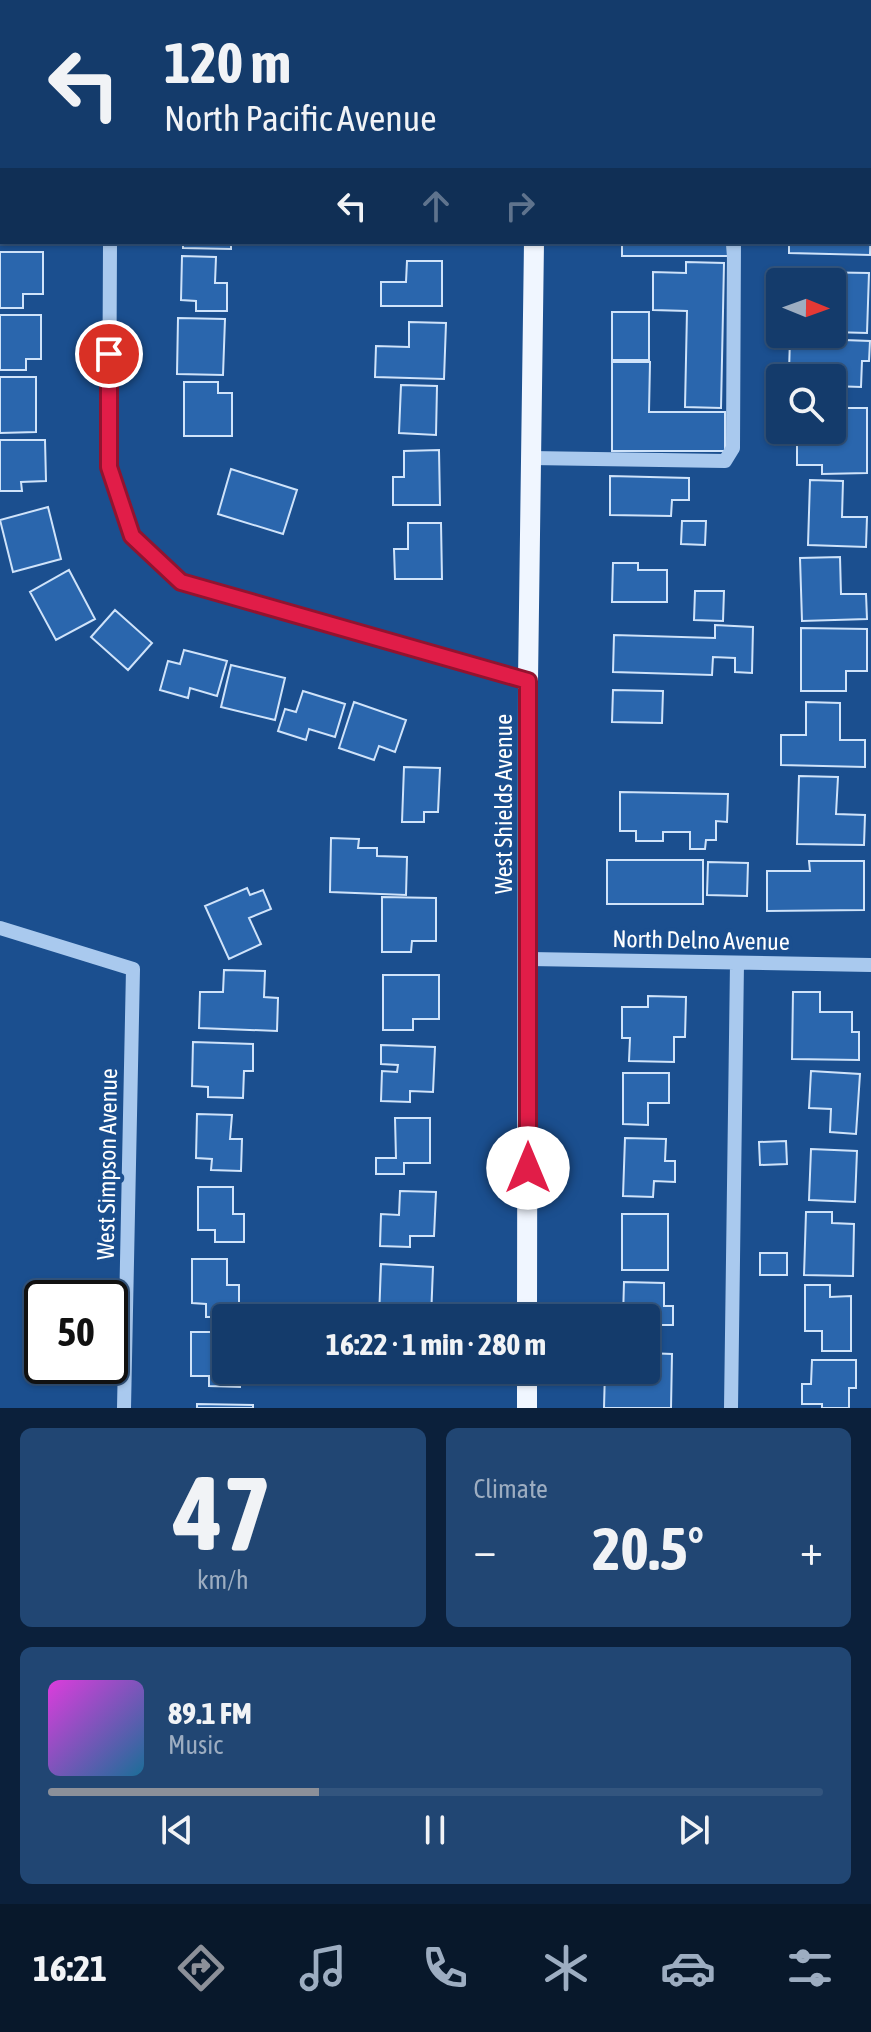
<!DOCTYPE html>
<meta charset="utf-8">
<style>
body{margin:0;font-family:"Asap Condensed",sans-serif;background:#214673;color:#f1f3f6;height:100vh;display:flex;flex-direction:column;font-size:30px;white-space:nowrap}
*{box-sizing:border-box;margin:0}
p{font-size:26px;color:#9dadc1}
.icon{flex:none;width:44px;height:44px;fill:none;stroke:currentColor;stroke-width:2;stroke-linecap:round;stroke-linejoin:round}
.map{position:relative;height:1408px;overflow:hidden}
.side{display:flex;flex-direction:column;gap:20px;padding:20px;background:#0b203b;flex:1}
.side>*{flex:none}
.top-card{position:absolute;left:0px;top:0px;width:872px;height:244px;box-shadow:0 2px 6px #0004,0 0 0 2px #33557e;background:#143b6b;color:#f1f3f6;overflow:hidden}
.needle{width:52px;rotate:91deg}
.controls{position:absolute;left:766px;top:268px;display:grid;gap:16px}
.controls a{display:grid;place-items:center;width:80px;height:80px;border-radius:8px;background:#143b6b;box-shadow:0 2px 6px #0004,0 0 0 2px #33557e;font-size:40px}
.speed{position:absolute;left:24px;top:1280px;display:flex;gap:16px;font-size:40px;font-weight:700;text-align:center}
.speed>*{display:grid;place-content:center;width:104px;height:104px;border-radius:50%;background:#143b6b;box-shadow:0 2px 6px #0004,0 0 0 2px #33557e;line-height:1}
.speed .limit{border:4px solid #111;border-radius:12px;background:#fff;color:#111}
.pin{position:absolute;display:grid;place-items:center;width:68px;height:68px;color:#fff;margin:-34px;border:4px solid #fff;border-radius:50%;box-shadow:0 2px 8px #0007}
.me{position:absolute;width:88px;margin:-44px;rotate:0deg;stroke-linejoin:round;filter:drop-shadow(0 0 6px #0008)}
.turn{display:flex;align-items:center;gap:28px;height:168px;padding:0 32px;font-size:36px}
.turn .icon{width:104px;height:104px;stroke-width:2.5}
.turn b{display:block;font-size:56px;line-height:68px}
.lanes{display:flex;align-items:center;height:76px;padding:0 32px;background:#0003;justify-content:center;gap:40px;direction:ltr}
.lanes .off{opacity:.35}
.big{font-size:60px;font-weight:700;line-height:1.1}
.side .tile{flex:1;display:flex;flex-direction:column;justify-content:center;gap:12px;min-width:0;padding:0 28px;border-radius:12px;background:#214673}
.side .dial{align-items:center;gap:0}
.dial b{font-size:104px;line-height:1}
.song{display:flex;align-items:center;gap:24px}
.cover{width:96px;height:96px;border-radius:12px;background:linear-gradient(135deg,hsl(300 70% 55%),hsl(200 70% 35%))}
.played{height:8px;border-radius:4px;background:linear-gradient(90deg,#8c9099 35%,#33557e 35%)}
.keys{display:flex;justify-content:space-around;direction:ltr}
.heat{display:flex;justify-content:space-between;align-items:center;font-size:44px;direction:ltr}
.side .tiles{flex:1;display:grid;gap:20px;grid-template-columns:1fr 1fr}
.tile:last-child{grid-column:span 2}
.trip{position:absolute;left:212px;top:1304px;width:448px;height:80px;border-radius:8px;background:#143b6b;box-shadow:0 2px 6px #0004,0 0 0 2px #33557e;font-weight:700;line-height:80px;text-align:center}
.tabs{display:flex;height:128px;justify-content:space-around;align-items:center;background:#08182b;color:#9dadc1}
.tabs .icon{width:56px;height:56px}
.tabs .active{color:#8c9099}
.tabs b{font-size:36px;color:#f1f3f6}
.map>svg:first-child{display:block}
</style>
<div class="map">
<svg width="871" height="1408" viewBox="0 0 871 1408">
<rect width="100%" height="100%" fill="#1b4f8f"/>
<path fill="#2a66ad" stroke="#cfe3fa" stroke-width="2" d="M181,0h33v2h-33z
M378,0h74l-74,2z
M632,0h54v2h-54z
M824,0h38v2h-38z
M870,217h1l-1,38 -81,-2v-11h81z
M5,242h33v3l-33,-1z
M183,242h48v7l-48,-1z
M394,242h45v3h-45z
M622,242h105l1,14h-106z
M0,252h43v42h-20v14h-23z
M182,256l34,1 -1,26h12v28h-31v-10l-15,-1z
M407,261h35v45h-61v-24h25z
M686,262l38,1 -3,145 -36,-1 2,-96 -34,-1v-38l33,1z
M812,272l57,1 -2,60 -35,-1v-50h-20z
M612,312h37v48h-37z
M0,315h41v44h-15v11h-26z
M178,318l47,1 -2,56 -46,-1z
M409,322l37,1 -2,56 -69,-2 1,-31 33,1z
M790,338l80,3 -1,20h-7l-1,26 -29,-1v-8h-14v-3l-13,-1v4h-25v24h-7l1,-30h15z
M612,362h38l-1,50h76v39h-113z
M0,377h36v55l-36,1z
M184,382h34v11h14v43h-48z
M401,385l36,1 -1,49 -37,-2z
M832,408h35v65l-45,1v-9h-25v-26h26v-9h9z
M0,440h45l1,41 -25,1 1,9h-22z
M439,450l1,55h-47v-28h11v-26z
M231,469l66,21 -14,44 -65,-20z
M610,476l79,2v22h-17l-1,16 -61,-1z
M810,480l33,1 -1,36h25l-1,30 -58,-2z
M48,507l13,52 -48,13 -13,-52z
M682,521h24l-1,24 -24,-1z
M408,523h33l1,56h-47l-1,-30h14z
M840,557l1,37h25l1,25 -65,2 -2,-63z
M613,563h25v7h29v32h-55z
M69,570l26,49 -39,21 -26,-48z
M695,591h29l-1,30 -29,-1z
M115,610l37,33 -24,27 -37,-33z
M715,625l38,2 -1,46 -17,-1v-14l-22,-1 -1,18 -99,-3 1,-37 101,3z
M801,628l66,1v42h-21v20h-45z
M184,650l43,11 -10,35 -27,-8 -2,10 -28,-8 8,-29 12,3z
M231,665l54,13 -10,42 -54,-13z
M613,690l50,1 -1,32 -50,-1z
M303,691l42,13 -10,33 -26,-8 -3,11 -28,-9 7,-22 11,3z
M354,702l52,18 -11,32 -16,-6 -5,14 -35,-12z
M806,702l34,1v37h25v27l-84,-2v-30h25z
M404,767l36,1 -2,44h-14v10h-22z
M799,776l39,1 -2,37 29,1 -1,30 -67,-1z
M620,792l108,2 -1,28 -11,-1v19h-10l-1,9h-15v-17h-27v9h-27v-10h-16z
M331,838l28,1 -1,9h19v8l30,1 -1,38 -76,-3z
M607,860h96v44h-96z
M809,861h55v49l-97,1v-40h43z
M708,862l40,1 -1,33 -40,-1z
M247,888l3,7 13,-5 8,19 -22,9 12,26 -32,15 -24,-53z
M382,897l54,1v43h-24l-1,11h-29z
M224,970l41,1 -1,26 14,1 -1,33 -78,-3 1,-36h23z
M383,975h56v44h-26v11h-30z
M793,992h27v20h32v20h7v28l-67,-1z
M648,996l38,1 -1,40h-11v25l-45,-1 1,-23h-8v-31h26z
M193,1042l60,2v27h-9l-1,27 -35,-1v-10l-16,-1z
M381,1045l54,2 -2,45 -23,-1v11l-29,-1 1,-30 15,1 1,-7 -17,-1z
M811,1071l49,3 -4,60 -26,-2 1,-23 -22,-1z
M623,1073h46v30h-21v22l-25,-1z
M197,1114l35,1 -2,24h12l-1,32 -30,-1 1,-11 -16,-1z
M395,1118h35v45h-26v11h-28v-16h20z
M625,1138l41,1 -1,22h10v21l-21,-1 -1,16 -30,-1z
M786,1141l1,23 -27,1 -1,-23z
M811,1149l46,2 -2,51 -46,-2z
M198,1187h35v27h11v28h-29v-12h-17z
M400,1191l36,1 -2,44h-24v11l-30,-1 1,-32 18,1z
M806,1212h26v11l22,1 -1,52 -49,-1z
M622,1214h46v56h-46z
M760,1253h27v22h-27z
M192,1259h35v26h12v32h-33v-13l-14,-1z
M381,1264l52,3 -2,51h-52z
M624,1282l40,1v23h9v19h-21l-1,16h-5v-23h-23z
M805,1285h25v12l21,-1v55h-29v-20h-17z
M191,1332h35v38h14v17l-31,-1v-10h-18z
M646,1353l26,1 -1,54h-67l1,-38h41z
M812,1360h44v28h-7v20h-27v-4h-20v-20h9z
M396,1370h29v8h-28z
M197,1404l56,1v3h-56z"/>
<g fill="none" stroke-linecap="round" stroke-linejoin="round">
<path stroke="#a9c9ee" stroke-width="14" d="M112,2v-2
M0,149h2
M870,167h1
M110,242l-1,225 23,69 49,46 347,99
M531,458l194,3 8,-13 1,-206
M0,928l133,41 -9,439
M530,959l341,6
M731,1408l6,-445"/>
<path stroke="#f0f6ff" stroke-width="20" d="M537,2v-2
M527,1318l1,-637 6,-439
M527,1408v-38"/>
</g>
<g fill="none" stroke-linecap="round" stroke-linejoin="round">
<g stroke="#92132f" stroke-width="20">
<path id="route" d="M109,354v113l23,69 49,46 347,99v487"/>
</g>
<use href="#route" stroke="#e11d48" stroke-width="14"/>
</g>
<g text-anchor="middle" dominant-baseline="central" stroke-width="8" stroke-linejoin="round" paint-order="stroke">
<g font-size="24" fill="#fff" stroke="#1b4f8f">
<text transform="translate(503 804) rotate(-90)">West Shields Avenue</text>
<text transform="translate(701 940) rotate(1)">North Delno Avenue</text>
<text transform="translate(107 1164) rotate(-89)">West Simpson Avenue</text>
</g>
</g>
</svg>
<div class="controls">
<a><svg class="needle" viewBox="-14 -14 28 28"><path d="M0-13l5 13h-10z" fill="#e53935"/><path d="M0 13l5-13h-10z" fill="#9dadc1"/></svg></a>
<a><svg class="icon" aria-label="search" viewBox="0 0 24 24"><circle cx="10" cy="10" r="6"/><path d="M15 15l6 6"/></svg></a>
</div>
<div class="speed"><div class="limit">50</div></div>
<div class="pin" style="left:109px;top:354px;background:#d93025"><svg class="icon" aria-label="arrive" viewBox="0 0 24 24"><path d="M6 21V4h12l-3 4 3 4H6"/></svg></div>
<svg class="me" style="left:528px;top:1168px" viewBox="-20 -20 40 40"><circle r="19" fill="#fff"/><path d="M0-13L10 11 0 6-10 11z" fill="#e11d48"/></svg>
<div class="trip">16:22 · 1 min · 280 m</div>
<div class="top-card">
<div class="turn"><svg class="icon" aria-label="left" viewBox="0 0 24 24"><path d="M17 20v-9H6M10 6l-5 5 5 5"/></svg><div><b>120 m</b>North Pacific Avenue</div></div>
<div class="lanes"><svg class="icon" aria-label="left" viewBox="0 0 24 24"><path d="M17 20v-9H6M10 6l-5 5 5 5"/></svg><svg class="icon off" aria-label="ahead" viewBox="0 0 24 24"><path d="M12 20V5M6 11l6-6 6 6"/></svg><svg class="icon off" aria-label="right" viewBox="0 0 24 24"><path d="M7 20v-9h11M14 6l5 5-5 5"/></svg></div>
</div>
</div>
<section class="side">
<div class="tiles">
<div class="tile dial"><b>47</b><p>km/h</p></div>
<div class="tile"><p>Climate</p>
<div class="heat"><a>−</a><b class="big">20.5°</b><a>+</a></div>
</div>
<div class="tile">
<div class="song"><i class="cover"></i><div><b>89.1 FM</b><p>Music</p></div></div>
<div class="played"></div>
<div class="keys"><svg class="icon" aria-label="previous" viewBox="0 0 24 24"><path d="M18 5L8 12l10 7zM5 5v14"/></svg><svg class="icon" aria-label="pause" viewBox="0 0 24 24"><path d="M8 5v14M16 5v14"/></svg><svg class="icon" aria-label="next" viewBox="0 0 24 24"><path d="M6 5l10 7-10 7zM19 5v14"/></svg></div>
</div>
</div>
</section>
<nav class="tabs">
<b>16:21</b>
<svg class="icon active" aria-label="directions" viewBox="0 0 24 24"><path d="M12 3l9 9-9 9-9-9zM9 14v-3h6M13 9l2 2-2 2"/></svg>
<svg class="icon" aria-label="music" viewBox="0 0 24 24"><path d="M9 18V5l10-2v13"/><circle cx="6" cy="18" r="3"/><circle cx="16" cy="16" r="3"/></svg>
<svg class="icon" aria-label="phone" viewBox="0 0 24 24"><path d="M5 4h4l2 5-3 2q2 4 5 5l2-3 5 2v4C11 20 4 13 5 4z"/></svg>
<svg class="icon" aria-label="climate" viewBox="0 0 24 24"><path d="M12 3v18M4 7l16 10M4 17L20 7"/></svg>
<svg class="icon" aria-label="car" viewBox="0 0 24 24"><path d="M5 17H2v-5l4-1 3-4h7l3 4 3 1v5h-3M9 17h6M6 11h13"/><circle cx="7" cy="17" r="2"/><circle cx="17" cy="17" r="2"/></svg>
<svg class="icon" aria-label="filters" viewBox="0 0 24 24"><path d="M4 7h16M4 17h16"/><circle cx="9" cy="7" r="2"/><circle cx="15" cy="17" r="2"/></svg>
</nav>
